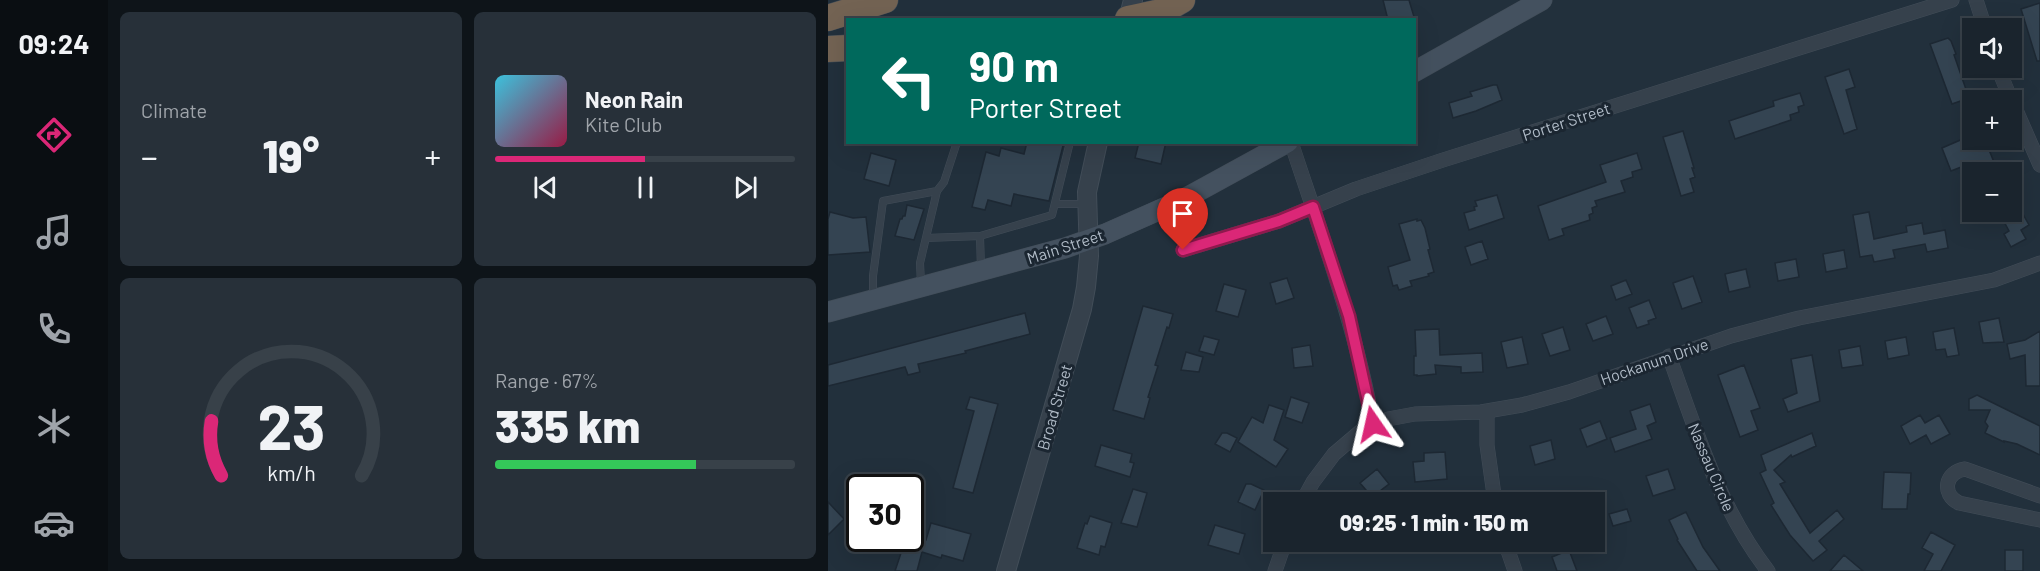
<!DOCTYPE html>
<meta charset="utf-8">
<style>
body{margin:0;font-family:Barlow,sans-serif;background:#273039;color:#f1f3f6;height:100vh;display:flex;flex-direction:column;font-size:22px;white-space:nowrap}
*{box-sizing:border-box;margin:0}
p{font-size:20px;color:#9fa4aa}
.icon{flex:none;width:33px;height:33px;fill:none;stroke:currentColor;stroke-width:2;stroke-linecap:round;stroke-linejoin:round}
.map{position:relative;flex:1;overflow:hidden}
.drawer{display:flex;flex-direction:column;gap:12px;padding:12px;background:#0e1419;width:720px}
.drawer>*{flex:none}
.banner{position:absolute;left:18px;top:18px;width:570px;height:126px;border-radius:0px;box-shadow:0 6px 24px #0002,0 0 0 2px #384149;background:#00695c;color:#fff;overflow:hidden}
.buttons{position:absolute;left:1134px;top:18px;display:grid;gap:12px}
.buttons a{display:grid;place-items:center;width:60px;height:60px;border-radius:0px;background:#1a242d;box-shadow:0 6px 24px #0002,0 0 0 2px #384149;font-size:30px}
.speed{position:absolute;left:18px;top:474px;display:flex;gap:12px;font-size:30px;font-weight:700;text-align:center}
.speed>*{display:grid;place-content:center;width:78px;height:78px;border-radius:50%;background:#1a242d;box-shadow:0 6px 24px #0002,0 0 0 2px #384149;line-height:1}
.speed .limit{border:3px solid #111;border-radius:9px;background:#fff;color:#111}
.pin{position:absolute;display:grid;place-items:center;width:51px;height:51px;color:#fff;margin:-62px -26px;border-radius:50% 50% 50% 0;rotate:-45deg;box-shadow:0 0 6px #0007}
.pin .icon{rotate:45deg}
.me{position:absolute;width:66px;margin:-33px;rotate:349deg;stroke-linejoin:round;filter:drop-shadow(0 0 4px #0008)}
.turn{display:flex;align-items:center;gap:21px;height:126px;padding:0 24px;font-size:27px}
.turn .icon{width:78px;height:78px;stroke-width:2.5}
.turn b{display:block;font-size:42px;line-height:51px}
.big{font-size:45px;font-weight:800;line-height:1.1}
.drawer .card{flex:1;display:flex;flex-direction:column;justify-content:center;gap:9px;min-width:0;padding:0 21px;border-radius:9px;background:#273039}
.drawer .dial{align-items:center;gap:0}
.dial svg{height:156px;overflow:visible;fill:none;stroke:#384149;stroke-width:7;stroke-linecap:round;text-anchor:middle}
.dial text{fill:#f1f3f6;stroke:none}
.song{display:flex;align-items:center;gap:18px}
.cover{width:72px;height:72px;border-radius:9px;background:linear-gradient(135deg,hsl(190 70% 55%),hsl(340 70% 35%))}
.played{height:6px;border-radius:3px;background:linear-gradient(90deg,#db2777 50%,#384149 50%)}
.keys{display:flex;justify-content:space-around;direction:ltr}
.heat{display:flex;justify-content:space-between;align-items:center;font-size:33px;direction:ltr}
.charge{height:9px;border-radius:4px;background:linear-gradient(90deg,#34c759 67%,#384149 0)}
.drawer .tiles{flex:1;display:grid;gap:12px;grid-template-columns:repeat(2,1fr)}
.trip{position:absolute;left:435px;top:492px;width:342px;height:60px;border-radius:0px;background:#1a242d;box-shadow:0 6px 24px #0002,0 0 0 2px #384149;font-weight:800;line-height:60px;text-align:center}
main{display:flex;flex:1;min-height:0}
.tabs{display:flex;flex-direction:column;width:108px;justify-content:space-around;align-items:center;background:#0a0e12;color:#9fa4aa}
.tabs .icon{width:42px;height:42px}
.tabs .on{color:#db2777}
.tabs b{font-size:27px;color:#f1f3f6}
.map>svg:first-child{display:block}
</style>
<main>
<nav class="tabs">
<b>09:24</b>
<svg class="icon on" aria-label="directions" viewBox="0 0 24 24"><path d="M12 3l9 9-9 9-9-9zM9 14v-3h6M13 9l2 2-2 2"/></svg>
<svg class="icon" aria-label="music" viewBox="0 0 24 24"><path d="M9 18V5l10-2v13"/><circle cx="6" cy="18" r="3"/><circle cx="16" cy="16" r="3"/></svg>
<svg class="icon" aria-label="phone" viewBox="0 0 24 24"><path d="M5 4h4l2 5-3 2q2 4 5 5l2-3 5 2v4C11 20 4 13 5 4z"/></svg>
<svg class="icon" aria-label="climate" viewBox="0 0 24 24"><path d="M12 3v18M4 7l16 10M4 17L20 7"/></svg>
<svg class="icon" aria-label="car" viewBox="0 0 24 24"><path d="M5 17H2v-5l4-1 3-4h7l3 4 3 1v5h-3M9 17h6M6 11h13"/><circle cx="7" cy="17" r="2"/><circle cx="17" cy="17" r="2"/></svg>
</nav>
<section class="drawer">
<div class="tiles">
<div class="card"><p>Climate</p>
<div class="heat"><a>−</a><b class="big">19°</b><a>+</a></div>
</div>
<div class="card">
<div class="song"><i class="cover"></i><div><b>Neon Rain</b><p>Kite Club</p></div></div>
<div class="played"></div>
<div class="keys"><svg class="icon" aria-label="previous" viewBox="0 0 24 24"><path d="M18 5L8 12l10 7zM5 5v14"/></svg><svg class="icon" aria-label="pause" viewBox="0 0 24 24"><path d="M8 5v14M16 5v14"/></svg><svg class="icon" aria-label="next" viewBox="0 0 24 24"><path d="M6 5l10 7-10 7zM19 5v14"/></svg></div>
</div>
<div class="card dial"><svg viewBox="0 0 100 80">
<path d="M14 69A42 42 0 1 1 86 69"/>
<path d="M14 69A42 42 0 0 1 9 41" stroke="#db2777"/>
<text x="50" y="56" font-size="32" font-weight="700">23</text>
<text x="50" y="72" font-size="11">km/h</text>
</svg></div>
<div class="card"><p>Range · 67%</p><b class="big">335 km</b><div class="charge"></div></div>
</div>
</section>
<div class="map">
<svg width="1212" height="571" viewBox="0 0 1212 571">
<rect width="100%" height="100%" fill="#22303c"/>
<path fill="#344452" stroke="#1d2833" stroke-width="1.5" d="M555,0h26l6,20h-27z
M1212,3v58h-3l-16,-52z
M1120,38l3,3 5,13 -2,1 15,43 -17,6 -22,-60z
M1021,69l6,18 -9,3 11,39 -13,5 -19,-57z
M665,85h4l5,15 -26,11 -23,7 -4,-15 23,-7 -2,-4z
M972,93l4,12 -6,2 1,5 -9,3 1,5 -56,19 -6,-18 45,-15 -1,-5z
M855,131l11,37h-2l3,9 -5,2 4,13 -13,4 -18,-59z
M1144,135v5h13l13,32h-19l-5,-10 -23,9 -9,-23z
M199,142h37l-15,59 -35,-7 -3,12 -23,-6 -3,10 -13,-3 14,-55 13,4 2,-8 23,6z
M311,142h27l-5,22 -26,-6z
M43,153l25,7 -7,26 -25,-7z
M809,153l5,16 -10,3 1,5 -12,4 4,11 -30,9 2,5 -5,2 1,5 -4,2 1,5 -28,9 2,6 -15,5 -11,-34 68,-24 -6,-17z
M669,195l7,23 -35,12 -5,-17 11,-3 -1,-3 3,-1 -2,-5z
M79,205l17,4 -10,31 -19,-4 5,-17h2l1,-3h2z
M1191,207l10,18 -8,5 5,9 -15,8 -7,-13 5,-3 -8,-15z
M2,212l23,6 13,-1 4,35 -42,3v-36z
M1041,212l5,27 33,-7 -1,-6 16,-3 2,11 21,-4 3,18 -21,4 -2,-8 -32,6 2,8 -21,4 -2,-7 -12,2 -7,-42z
M589,219v2l4,-1 4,8 5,21 -2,1 6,22 -6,2 1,2 -19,5 2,5 -13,4 -2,-5 -4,1 -5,-19 22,-7 -11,-36z
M654,241l6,18 -17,6 -6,-18z
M1016,250l3,18 -21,4 -3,-18z
M968,259l3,18 -21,4 -3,-18z
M918,269l4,18 -21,5 -4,-18z
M865,276l9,26 -20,7 -9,-26z
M459,278l7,20 -18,6 -6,-21z
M798,280l6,14 -16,6 -5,-14z
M396,284l22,6 -8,27 -22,-6z
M821,300l7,18 -8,3 1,3 -12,4 -8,-20z
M315,306l30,8 -4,14 -2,-1 -12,38 3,1 -10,31 2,1 -6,21 -31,-9z
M197,313l5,21 -65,17 1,2 -48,11 2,8 -12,3 -3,-8 -77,19v-21z
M778,316l7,18 -20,7 -7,-17z
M1171,318l5,24 -21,1 -4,-21z
M735,327l7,23 -20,6 -8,-22z
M1126,328l5,27 -12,2 -2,-8 -9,1 -3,-18z
M611,329l1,26 42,-2 1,19 -22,1v-6l-26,-2 1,9 -19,2v-1h-3v-19h2l-1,-26z
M1212,331v55h-14l-1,-31 -15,4 -3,-15 18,-4z
M376,336l15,4 -5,15 -15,-4z
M694,337l6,27 -21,4 -6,-26z
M1078,337l3,18 -21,4 -3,-18z
M482,345l3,21 -19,2 -2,-20z
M1032,346l3,19 -21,3 -3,-18z
M358,352l17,5 -4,15 -18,-2z
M984,355l8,46 -32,11 -5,-13 14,-6 -6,-34z
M916,365l16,43 -9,3 7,19 -18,7 -22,-62z
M1149,395l63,31v29l-23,-11 -13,-3v1l-19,-9 3,-7 -3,-4 5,-12h-21v-11z
M142,397l28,7 -25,89 -20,-5 21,-77 -8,-2z
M463,397l18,6 -7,20 -17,-6z
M822,404l6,18 -9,4 5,13 -37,13 -5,-14 26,-9 -6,-18z
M441,405l15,5 -10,30 14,9 -12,18 -38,-25 14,-25 11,6z
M1092,415l5,8 14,-8 11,19 -19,10 -5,-9 -16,9 -9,-18z
M772,421l7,18 -20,8 -7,-18z
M394,433h5l10,5 -7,14 -15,-8z
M984,433l4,13 -24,11 -1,-2 -17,15 11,12 -5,2 30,49 27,-23 7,9 -25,22 8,9 -14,11 -23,-26 -19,-30 3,-2 -14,-30 6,-3 -5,-15z
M723,440l4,19 -20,6 -5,-19z
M273,445l31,9 -2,8 4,1 -4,14 -35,-11z
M617,452l2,27 -32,3 -2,-20 11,-1v-8z
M549,469l12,15 -17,13 -12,-14z
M840,469l7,20 -22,7 -7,-20z
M1056,472l27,1 -1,21h-2l-1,15h-25z
M418,484h5l13,6 -9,20 -17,-8z
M305,489l14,4 -10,34 -16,-4z
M0,502l16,17 -16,16z
M799,509l4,12 -18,5 -4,-12z
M858,512l17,35 17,24h-23l-20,-31 1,-1 -9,-19z
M262,516l22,7 -7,24 -4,-1 -2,9 -22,-7 8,-25 2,1z
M103,523l40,11 -8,27 -21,-6 -1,3 -19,-6 -5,19h-22l7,-21 -26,-8 1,-4 49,2z
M387,525l30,9 -6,20 -31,-9z
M1103,532l24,13 -14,26h-17l9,-17 -11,-6z
M741,550l8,21h-20l-5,-14z
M1177,550h18v21h-18z
M1016,555l19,16h-33z"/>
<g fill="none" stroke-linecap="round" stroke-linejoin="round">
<g stroke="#424d58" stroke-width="8">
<path id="service" d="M227,204h30
M98,238l54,-2
M153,269l-1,-33 72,-21 18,-73
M93,284l-1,-21 17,-72
M45,299v-23l10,-75 54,-10 7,-9 13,-40"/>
</g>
<g stroke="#424d58" stroke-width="15">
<path id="minor" d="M1148,0l9,28
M1170,68l13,32
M1184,101l28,64
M463,142c31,94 65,186 82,282
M355,250l96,-29 77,-32 87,-29 509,-160
M841,356c27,74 50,152 99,215
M659,412v33l8,57
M1212,496l-75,-27c-20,3 -24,25 -6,34l81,17
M474,502l11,-20 21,-28 27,-23 27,-12 27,-5 66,-2 41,-7 47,-13 162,-56 68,-18 195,-38 46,-17
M677,542l10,29
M447,571l10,-29"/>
</g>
<g stroke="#424d58" stroke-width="20">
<path id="tertiary" d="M300,20l5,-20
M178,571l76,-262 4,-22 3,-31 -2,-64 11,-50"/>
</g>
<g stroke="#424d58" stroke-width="21">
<path id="secondary" d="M586,72l128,-72
M0,312l237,-64 40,-14 79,-35 104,-57"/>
</g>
<g stroke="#414c57" stroke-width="27">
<path id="motorway" d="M0,18l57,-18
M300,19l33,-7 21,-12
M0,49l20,-1"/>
</g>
<use href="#service" stroke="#36414c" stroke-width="7"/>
<use href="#minor" stroke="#36414c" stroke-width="14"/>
<use href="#tertiary" stroke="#36414c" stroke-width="18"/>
<use href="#secondary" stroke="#44515f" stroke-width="20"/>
<use href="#motorway" stroke="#736353" stroke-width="26"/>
</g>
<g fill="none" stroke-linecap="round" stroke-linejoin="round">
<g stroke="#8e194d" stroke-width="15">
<path id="route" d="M355,250l96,-29 34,-14 36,109 24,108"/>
</g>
<use href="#route" stroke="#db2777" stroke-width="10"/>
</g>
<g text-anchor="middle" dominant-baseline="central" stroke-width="6" stroke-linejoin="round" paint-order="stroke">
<g font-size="16" fill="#b1bcc8" stroke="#1b2631">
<text transform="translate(738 121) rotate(-18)">Porter Street</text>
<text transform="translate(237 246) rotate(-18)">Main Street</text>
<text transform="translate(826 361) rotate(-19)">Hockanum Drive</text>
<text transform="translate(226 407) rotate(-74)">Broad Street</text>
<text transform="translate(884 467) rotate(67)">Nassau Circle</text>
</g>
</g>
</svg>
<div class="buttons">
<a><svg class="icon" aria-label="sound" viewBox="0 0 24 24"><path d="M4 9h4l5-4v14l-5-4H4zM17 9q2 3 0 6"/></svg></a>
<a>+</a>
<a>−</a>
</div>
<div class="speed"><div class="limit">30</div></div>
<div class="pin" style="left:355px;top:250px;background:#d93025"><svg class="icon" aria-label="arrive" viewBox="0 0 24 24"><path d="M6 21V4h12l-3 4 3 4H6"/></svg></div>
<svg class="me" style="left:545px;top:424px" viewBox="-20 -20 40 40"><path d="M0-17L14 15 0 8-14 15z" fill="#db2777" stroke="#fff" stroke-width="4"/></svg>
<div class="trip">09:25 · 1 min · 150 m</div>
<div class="banner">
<div class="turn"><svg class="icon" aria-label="left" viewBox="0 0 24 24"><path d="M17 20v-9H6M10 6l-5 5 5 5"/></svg><div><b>90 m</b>Porter Street</div></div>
</div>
</div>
</main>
